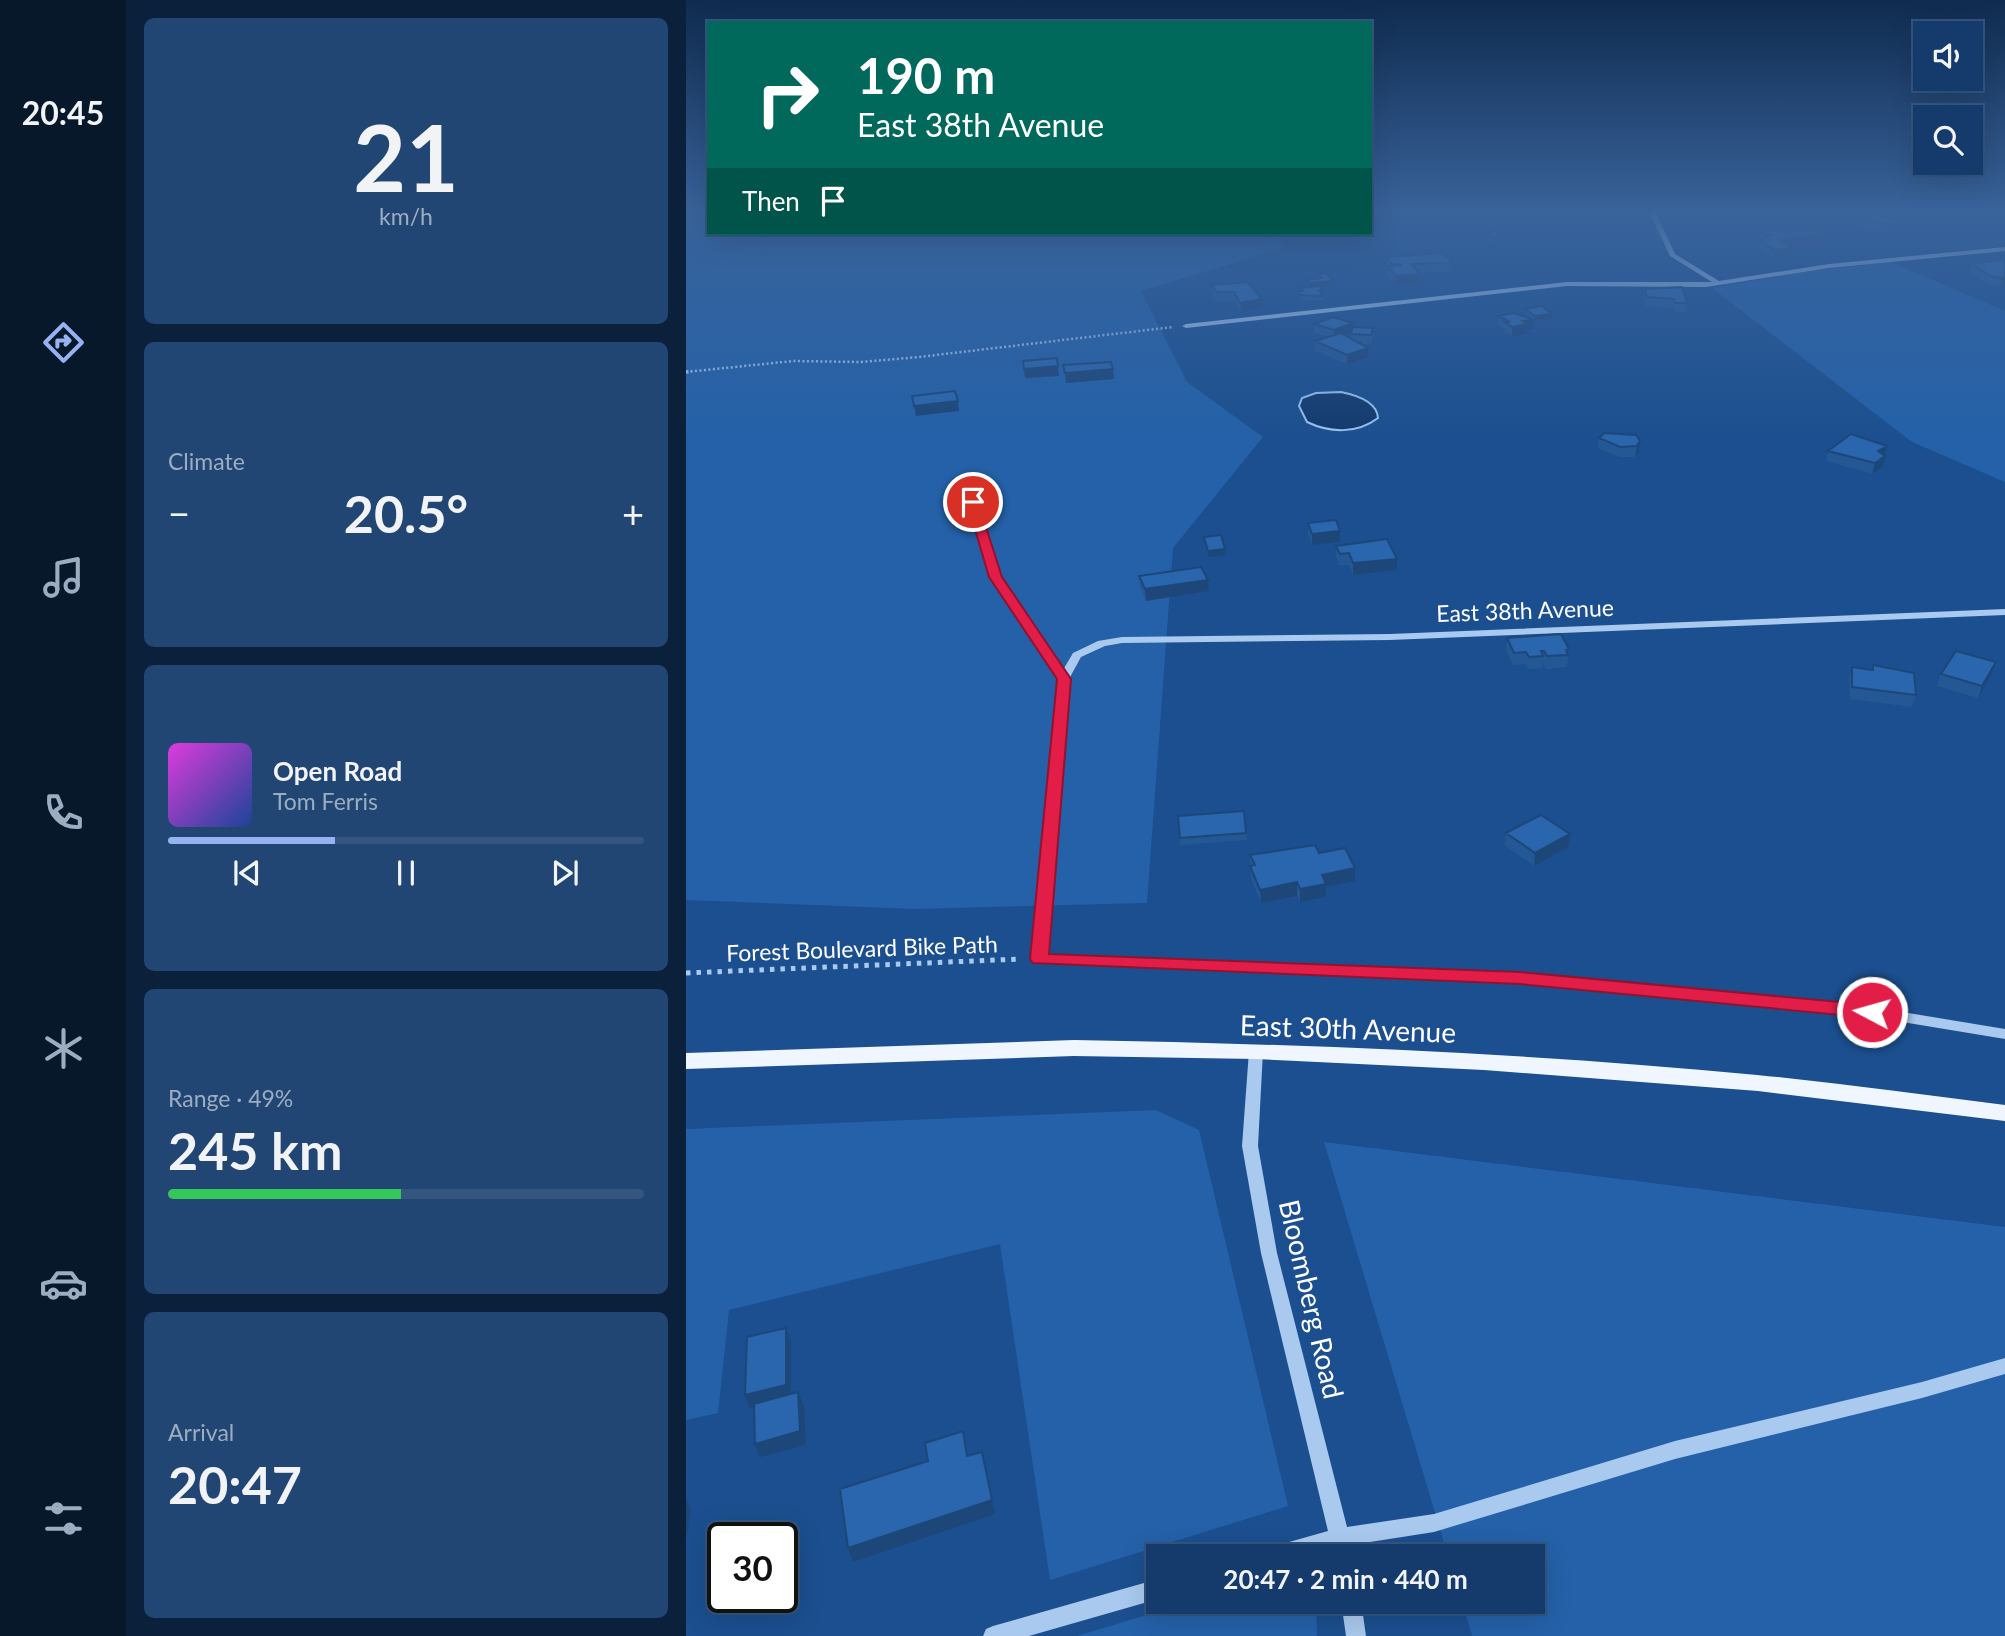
<!DOCTYPE html>
<meta charset="utf-8">
<style>
body{margin:0;font-family:Lato,sans-serif;background:#214673;color:#f1f3f6;height:100vh;display:flex;flex-direction:column;font-size:26px;white-space:nowrap}
*{box-sizing:border-box;margin:0}
p{font-size:23px;color:#9dadc1}
.icon{flex:none;width:38px;height:38px;fill:none;stroke:currentColor;stroke-width:2;stroke-linecap:round;stroke-linejoin:round}
.map{position:relative;flex:1;overflow:hidden}
.drawer{display:flex;flex-direction:column;gap:18px;padding:18px;background:#0b203b;width:560px}
.drawer>*{flex:none}
.top-card{position:absolute;left:21px;top:21px;width:665px;height:214px;border-radius:0px;box-shadow:0 7px 28px #0002,0 0 0 2px #33557e;background:#00695c;color:#fff;overflow:hidden}
.tools{position:absolute;left:1227px;top:21px;display:grid;gap:14px}
.tools a{display:grid;place-items:center;width:70px;height:70px;border-radius:0px;background:#143b6b;box-shadow:0 7px 28px #0002,0 0 0 2px #33557e;font-size:35px}
.speed{position:absolute;left:21px;top:1522px;display:flex;gap:14px;font-size:35px;font-weight:700;text-align:center}
.speed>*{display:grid;place-content:center;width:91px;height:91px;border-radius:50%;background:#143b6b;box-shadow:0 7px 28px #0002,0 0 0 2px #33557e;line-height:1}
.speed .limit{border:4px solid #111;border-radius:10px;background:#fff;color:#111}
.pin{position:absolute;display:grid;place-items:center;width:60px;height:60px;color:#fff;margin:-30px;border:4px solid #fff;border-radius:50%;box-shadow:0 2px 7px #0007}
.me{position:absolute;width:77px;margin:-38px;rotate:276deg;stroke-linejoin:round;filter:drop-shadow(0 0 5px #0008)}
.turn{display:flex;align-items:center;gap:24px;height:147px;padding:0 35px;font-size:32px}
.turn .icon{width:91px;height:91px;stroke-width:2.5}
.turn b{display:block;font-size:49px;line-height:60px}
.then{display:flex;align-items:center;height:66px;padding:0 35px;background:#0003;gap:14px;font-size:26px}
.big{font-size:52px;font-weight:700;line-height:1.1}
.drawer .card{flex:1;display:flex;flex-direction:column;justify-content:center;gap:10px;min-width:0;padding:0 24px;border-radius:10px;background:#214673}
.drawer .dial{align-items:center;gap:0}
.dial b{font-size:91px;line-height:1}
.song{display:flex;align-items:center;gap:21px}
.cover{width:84px;height:84px;border-radius:10px;background:linear-gradient(135deg,hsl(300 70% 55%),hsl(220 70% 35%))}
.played{height:7px;border-radius:4px;background:linear-gradient(90deg,#95b2f1 35%,#33557e 35%)}
.keys{display:flex;justify-content:space-around;direction:ltr}
.heat{display:flex;justify-content:space-between;align-items:center;font-size:38px;direction:ltr}
.charge{height:10px;border-radius:5px;background:linear-gradient(90deg,#34c759 49%,#33557e 0)}
.trip{position:absolute;left:460px;top:1544px;width:399px;height:70px;border-radius:0px;background:#143b6b;box-shadow:0 7px 28px #0002,0 0 0 2px #33557e;font-weight:700;line-height:70px;text-align:center}
main{display:flex;flex:1;min-height:0}
.menu{display:flex;flex-direction:column;width:126px;justify-content:space-around;align-items:center;background:#08182b;color:#9dadc1}
.menu .icon{width:49px;height:49px}
.menu .on{color:#95b2f1}
.menu b{font-size:32px;color:#f1f3f6}
.map>svg:first-child{display:block}
</style>
<main>
<nav class="menu">
<b>20:45</b>
<svg class="icon on" aria-label="directions" viewBox="0 0 24 24"><path d="M12 3l9 9-9 9-9-9zM9 14v-3h6M13 9l2 2-2 2"/></svg>
<svg class="icon" aria-label="music" viewBox="0 0 24 24"><path d="M9 18V5l10-2v13"/><circle cx="6" cy="18" r="3"/><circle cx="16" cy="16" r="3"/></svg>
<svg class="icon" aria-label="phone" viewBox="0 0 24 24"><path d="M5 4h4l2 5-3 2q2 4 5 5l2-3 5 2v4C11 20 4 13 5 4z"/></svg>
<svg class="icon" aria-label="climate" viewBox="0 0 24 24"><path d="M12 3v18M4 7l16 10M4 17L20 7"/></svg>
<svg class="icon" aria-label="car" viewBox="0 0 24 24"><path d="M5 17H2v-5l4-1 3-4h7l3 4 3 1v5h-3M9 17h6M6 11h13"/><circle cx="7" cy="17" r="2"/><circle cx="17" cy="17" r="2"/></svg>
<svg class="icon" aria-label="filters" viewBox="0 0 24 24"><path d="M4 7h16M4 17h16"/><circle cx="9" cy="7" r="2"/><circle cx="15" cy="17" r="2"/></svg>
</nav>
<section class="drawer">
<div class="card dial"><b>21</b><p>km/h</p></div>
<div class="card"><p>Climate</p>
<div class="heat"><a>−</a><b class="big">20.5°</b><a>+</a></div>
</div>
<div class="card">
<div class="song"><i class="cover"></i><div><b>Open Road</b><p>Tom Ferris</p></div></div>
<div class="played"></div>
<div class="keys"><svg class="icon" aria-label="previous" viewBox="0 0 24 24"><path d="M18 5L8 12l10 7zM5 5v14"/></svg><svg class="icon" aria-label="pause" viewBox="0 0 24 24"><path d="M8 5v14M16 5v14"/></svg><svg class="icon" aria-label="next" viewBox="0 0 24 24"><path d="M6 5l10 7-10 7zM19 5v14"/></svg></div>
</div>
<div class="card"><p>Range · 49%</p><b class="big">245 km</b><div class="charge"></div></div>
<div class="card"><p>Arrival</p><b class="big">20:47</b></div>
</section>
<div class="map">
<svg width="1319" height="1636" viewBox="0 0 1319 1636">
<rect width="100%" height="100%" fill="#1b4f8f"/>
<path fill="#2461a8" d="M0,211h23v22h565l10,15 -143,43 46,91 76,55 -90,111 -26,355 -233,6 -228,-9z
M1205,262l114,49v171l-93,-40 -200,-154 92,-16z
M470,1110l43,20 89,376 -238,74 -50,-336 -271,66 -11,103 -32,7v-291z
M638,1142l681,85v409h-533l-10,-35h71v-45h-85z
M507,1601h123l1,35h-240z"/>
<path fill="#123a6d" stroke="#9cc4f0" stroke-width="2" d="M655,392c15,3 36,9 37,26 -21,16 -48,15 -71,4l-8,-16 3,-8 14,-5z"/>
<g fill="none" stroke-linecap="round" stroke-linejoin="round">
<path stroke="#a9c9ee" stroke-width="2.5" stroke-dasharray="2 2.5" stroke-linecap="butt" d="M0,372l107,-11 68,1 58,-5 254,-30"/>
<path stroke="#a9c9ee" stroke-width="3.5" stroke-dasharray="2.5 3.5" stroke-linecap="butt" d="M0,372l6,-1"/>
<path stroke="#a9c9ee" stroke-width="5" stroke-dasharray="4.5 6" stroke-linecap="butt" d="M0,973l335,-14"/>
<path fill="#a9c9ee" fill-rule="evenodd" d="M963,211h6l20,43 44,27 110,-17 176,-17v4l-176,17 -123,19 -139,-1 -381,42 -4,-2 4,-2 381,-42h145l-42,-26z
M287,499l4,3 24,75 62,93 10,-17 25,-12 24,-4 268,-3 615,-25v6l-615,25 -268,3 -17,3 -24,11 -12,22 -23,276 474,18 352,34 133,22v10l-133,-22 -352,-34 -486,-21 -2,-3 27,-280 -68,-102 -22,-75z
M570,1046l5,1 2,4 -5,95 19,107 70,274 87,-13 241,-73 247,-59 83,-24v16l-83,24 -247,61 -241,73 -83,13 3,11h-20l-2,-7 -22,7h-45l3,-7 7,-3 53,-15 -67,-278 -19,-107 7,-95 2,-4z
M472,1579v20l-129,37h-46l3,-7 7,-3z
M655,1601h20l5,35h-20z"/>
<path fill="#f0f6ff" fill-rule="evenodd" d="M388,1040c228,4 456,13 683,35 83,8 166,20 248,30v16l-247,-30 -274,-21 -228,-11 -182,-3 -388,13v-16z"/>
</g>
<path fill="#245895" fill-rule="evenodd" d="M1183,211h55l-1,8 -25,6 -1,4 -9,3 -31,-6 1,-8 10,-3z
M1122,227l18,6 -2,9 -33,5v9l-18,2 -13,-8 1,-11 2,-1 1,-8h44z
M813,235l-2,6h-9v-4z
M701,257l65,3v12h-34l2,2 -1,9 -24,2 -8,-10z
M1319,259v26l-5,1 -11,-1 -20,-13 3,-8z
M632,274l15,11 -12,1 2,8h-1l2,2v4h-23l-3,-4v-5h2v-3l9,-1 -2,-3v-4l11,-1z
M525,285l51,14v9l-21,4 -6,-11h-18l-5,-7z
M959,289l42,14 -1,9h-12l-1,-4 -27,-2 -2,-8z
M839,309l27,5v4l-17,2 -10,-7z
M812,316l36,4 -1,9 -6,1v4l-15,2 -7,-4v-3l-7,-4z
M667,323v4l20,1v9l-2,7h-10l7,13 -21,7 -32,-13v-10l13,-4 -14,-4v-9zM665,333v6l-6,-4z
M913,438l41,3 -1,11 -4,5h-16l-21,-9z
M1142,451l56,5h1l-2,11 -11,7 -46,-13z
M622,523l32,19 -28,3 -4,-11z
M650,546l61,24 -44,5 -4,-10h-9l-4,-8z
M453,576l70,15 -63,10 -6,-14z
M821,638l62,11 -2,18 -21,2 -3,-6 -1,5 -14,1 -3,-5 -12,1 -7,-15z
M1310,662l-4,12 -14,24 -41,-12 4,-12z
M1187,665l43,30 -4,12 -62,-8 -1,-20 3,-12 20,2z
M560,833l1,7 -67,5v-7z
M820,833l63,14 -35,19 -29,-20z
M633,853l36,28 -29,6v10l-26,5 -3,-6 -36,7 -10,-24 -1,-24z"/>
<path fill="#1d4779" d="M1238,211l-1,8 -25,6 -1,4 -9,3 1,-8 5,-2 1,-4z
M1140,233l-2,9 -46,7 2,-9z
M1107,248l-2,8 -18,2 1,-8z
M734,274l-1,9 -24,2 1,-9z
M1319,277v8l-5,1 2,-8z
M647,281v4l-23,3v-5z
M576,299v9l-21,4 -1,-9z
M866,314v4l-17,2v-4z
M848,320l-1,9 -6,1v4l-15,2v-9l11,-6z
M667,323v9l-19,7v-9z
M682,348v9l-21,7v-9z
M372,366l1,10 -34,2 -1,-9z
M427,369l1,10 -48,4 -1,-10z
M272,401l1,10 -43,5 -2,-10z
M954,441l-1,11 -4,5 2,-11z
M1201,446l-3,10 -6,-5z
M1199,456l-2,11 -11,7 3,-11z
M654,531v11l-28,3v-11z
M539,549v6l-17,2v-6z
M711,559v11l-44,5v-12z
M522,580l1,11 -63,10 -1,-12z
M1310,662l-4,12 -14,24 4,-12z
M884,834l-1,13 -35,19 1,-13z
M669,868v13l-29,6v10l-26,5v-13l22,-14z
M611,882v14l-36,7 -1,-13z
M100,1328l5,14v57l-41,10 -5,-14z
M112,1392l6,14 2,39 -46,12 -5,-13z
M296,1452l13,62 -142,48 -5,-14z
M0,1499l5,11 -5,30z"/>
<path fill="#2a66ad" stroke="#1d4779" stroke-width="2" d="M1186,211h52l-29,7 -12,-1 16,4 -10,3 -31,-6 20,-5z
M1132,226l6,3 -9,1 -7,-3z
M1078,230h55l7,3 -46,7 13,8 -19,2 -13,-8h4l-4,-3 13,-5h-10z
M804,231h9l-2,6h-9z
M755,253l11,7h-2l2,3 -41,1 9,10 -24,2 -8,-10 14,-1 -10,-1 -5,-7z
M1319,259v18l-3,1 -11,-2 -19,-12z
M640,273l7,8 -23,2 -3,-3 15,-2 -4,-4z
M561,282l15,17 -22,4 -6,-11h-17l-6,-7z
M634,286l3,3 -4,1 5,6 -23,-1 -3,-4h5l-3,-3z
M996,287l5,16h-12l-1,-4 -27,-2 -2,-8z
M856,306l10,8 -17,2 -10,-7z
M828,313l20,7 -11,1 5,3 -16,3 -7,-5h5l-12,-6z
M647,317l20,6 -19,7 -20,-6z
M667,327l20,1 -2,7 -20,-1z
M655,333l27,15 -21,7 -32,-14z
M371,358l1,8 -34,3 -1,-8z
M425,362l2,7 -48,4 -2,-8z
M269,391l3,10 -44,5 -2,-10z
M918,433l32,2 4,6 -3,5 -17,1 -21,-9z
M1165,434l36,12 -9,5 7,5 -10,7 -47,-12z
M650,520l4,11 -28,3 -4,-11z
M535,535l4,14 -17,2 -4,-14z
M701,539l10,20 -44,4 -4,-10 -9,1 -4,-8z
M515,567l7,13 -63,9 -6,-13z
M875,634l8,15 -3,1 2,5 -21,1 -3,-5h-3l2,5 -14,1 -3,-5 -12,1 -7,-15z
M1270,651l40,11 -14,24 -41,-12z
M1187,665l41,8 2,22 -64,-8v-20l21,3z
M558,811l2,22 -66,5 -2,-22z
M855,815l29,19 -35,19 -29,-20z
M629,845l4,8 26,-5 10,20 -33,7 4,9 -26,5 -3,-7 -37,8 -10,-24 5,-1 -5,-10z
M100,1328v57l-41,10 2,-58z
M112,1392l2,39 -45,13 -1,-40z
M277,1431l4,25 15,-4 10,48 -144,48 -8,-59 88,-28 -3,-18z"/>
<linearGradient id="sky" x2="0" y2="1"><stop stop-color="#0f2b4f"/><stop offset="0.48" stop-color="#39639b"/><stop offset="1" stop-color="#39639b" stop-opacity="0"/></linearGradient>
<rect width="1319" height="440" fill="url(#sky)"/>
<path fill="#e11d48" stroke="#92132f" stroke-width="2" d="M287,499l5,3 24,75 69,102 -22,275 471,18 352,33 9,7 -9,6 -352,-34 -487,-21 -3,-4 27,-280 -68,-102 -22,-75z"/>
<g text-anchor="middle" dominant-baseline="central" stroke-width="7" stroke-linejoin="round" paint-order="stroke">
<g font-size="23" fill="#fff" stroke="#1b4f8f">
<text transform="translate(839 610) rotate(-2)">East 38th Avenue</text>
<text transform="translate(176 948) rotate(-2)">Forest Boulevard Bike Path</text>
</g>
<g font-size="28" fill="#fff" stroke="#1b4f8f">
<text transform="translate(662 1028) rotate(2)">East 30th Avenue</text>
<text transform="translate(626 1299) rotate(77)">Bloomberg Road</text>
</g>
</g>
</svg>
<div class="tools">
<a><svg class="icon" aria-label="sound" viewBox="0 0 24 24"><path d="M4 9h4l5-4v14l-5-4H4zM17 9q2 3 0 6"/></svg></a>
<a><svg class="icon" aria-label="search" viewBox="0 0 24 24"><circle cx="10" cy="10" r="6"/><path d="M15 15l6 6"/></svg></a>
</div>
<div class="speed"><div class="limit">30</div></div>
<div class="pin" style="left:287px;top:502px;background:#d93025"><svg class="icon" aria-label="arrive" viewBox="0 0 24 24"><path d="M6 21V4h12l-3 4 3 4H6"/></svg></div>
<svg class="me" style="left:1186px;top:1012px" viewBox="-20 -20 40 40"><circle r="17" fill="#e11d48" stroke="#fff" stroke-width="3"/><path d="M0-11L8 9 0 5-8 9z" fill="#fff"/></svg>
<div class="trip">20:47 · 2 min · 440 m</div>
<div class="top-card">
<div class="turn"><svg class="icon" aria-label="right" viewBox="0 0 24 24"><path d="M7 20v-9h11M14 6l5 5-5 5"/></svg><div><b>190 m</b>East 38th Avenue</div></div>
<div class="then">Then<svg class="icon" aria-label="arrive" viewBox="0 0 24 24"><path d="M6 21V4h12l-3 4 3 4H6"/></svg></div>
</div>
</div>
</main>
